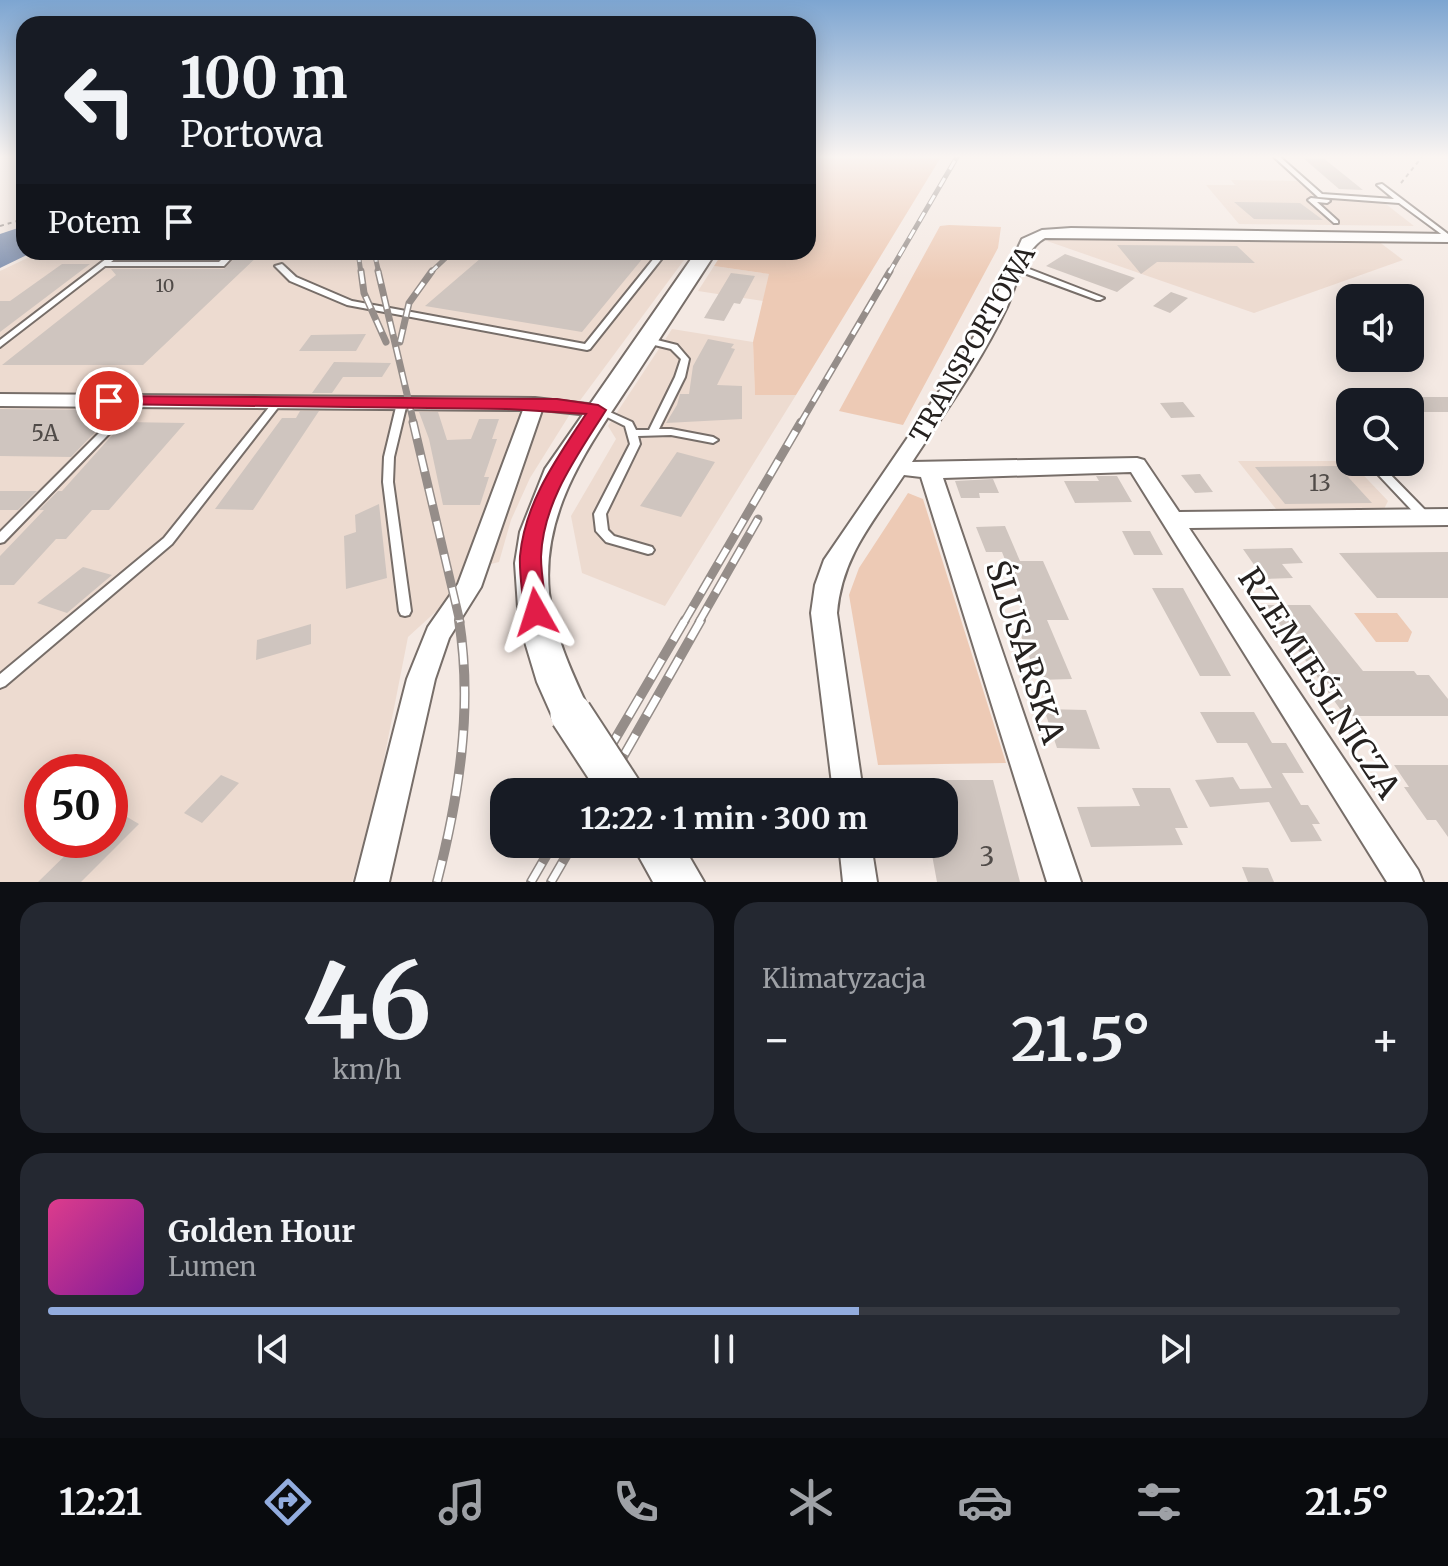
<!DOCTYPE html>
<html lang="pl">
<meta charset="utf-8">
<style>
body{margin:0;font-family:Merriweather,serif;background:#242831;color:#f1f3f6;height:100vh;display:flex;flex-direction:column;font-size:30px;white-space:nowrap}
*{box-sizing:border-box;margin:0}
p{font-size:26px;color:#9ea1a6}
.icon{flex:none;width:44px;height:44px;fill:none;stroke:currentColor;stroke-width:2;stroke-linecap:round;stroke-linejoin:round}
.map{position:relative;height:882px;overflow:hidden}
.drawer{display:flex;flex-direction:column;gap:20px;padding:20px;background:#0d0f14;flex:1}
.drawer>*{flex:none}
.top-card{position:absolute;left:16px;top:16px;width:800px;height:244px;border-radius:24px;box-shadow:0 4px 20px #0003;background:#171b24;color:#f1f3f6;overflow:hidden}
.fabs{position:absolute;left:1336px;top:284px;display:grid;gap:16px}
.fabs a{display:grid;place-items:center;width:88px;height:88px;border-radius:16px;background:#171b24;box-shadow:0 4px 20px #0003;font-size:40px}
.speed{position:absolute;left:24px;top:754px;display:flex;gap:16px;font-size:40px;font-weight:700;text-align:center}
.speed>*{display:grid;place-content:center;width:104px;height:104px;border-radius:50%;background:#171b24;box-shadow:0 4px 20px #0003;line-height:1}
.speed .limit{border:12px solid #d22;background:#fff;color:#111}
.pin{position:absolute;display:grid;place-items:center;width:68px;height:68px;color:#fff;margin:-34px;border:4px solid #fff;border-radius:50%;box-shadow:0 2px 8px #0007}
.me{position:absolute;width:88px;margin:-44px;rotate:354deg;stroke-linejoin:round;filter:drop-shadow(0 0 6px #0008)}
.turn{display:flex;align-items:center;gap:28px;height:168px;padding:0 32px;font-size:36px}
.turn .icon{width:104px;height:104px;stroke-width:2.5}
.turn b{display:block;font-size:56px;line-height:68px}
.then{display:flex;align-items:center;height:76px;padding:0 32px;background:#0003;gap:16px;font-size:30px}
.big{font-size:60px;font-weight:700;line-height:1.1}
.drawer .widget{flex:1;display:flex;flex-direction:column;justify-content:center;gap:12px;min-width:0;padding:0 28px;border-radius:24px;background:#242831}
.drawer .dial{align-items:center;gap:0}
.dial b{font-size:104px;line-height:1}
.song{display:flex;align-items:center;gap:24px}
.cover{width:96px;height:96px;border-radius:12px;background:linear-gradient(135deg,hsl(330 70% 55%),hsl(290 70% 35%))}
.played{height:8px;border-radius:4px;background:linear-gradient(90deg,#92acde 60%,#363941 60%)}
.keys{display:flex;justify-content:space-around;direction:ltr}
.heat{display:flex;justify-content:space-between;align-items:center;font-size:44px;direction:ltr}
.drawer .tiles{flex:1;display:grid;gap:20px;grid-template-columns:1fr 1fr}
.widget:last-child{grid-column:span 2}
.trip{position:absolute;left:490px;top:778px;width:468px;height:80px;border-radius:24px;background:#171b24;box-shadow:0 4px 20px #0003;font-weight:700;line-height:80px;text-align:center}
.tab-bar{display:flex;height:128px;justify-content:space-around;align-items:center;background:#090b0e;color:#9ea1a6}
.tab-bar .icon{width:56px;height:56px}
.tab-bar .current{color:#92acde}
.tab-bar b{font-size:36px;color:#f1f3f6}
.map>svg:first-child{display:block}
</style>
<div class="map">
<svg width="1448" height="882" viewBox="0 0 1448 882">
<rect width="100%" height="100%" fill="#f4e9e3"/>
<path fill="#eddbd0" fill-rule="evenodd" d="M1231,180l66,1 22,16 63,4 32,25 -175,-2 -33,-39h29z
M1055,238l323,3 25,19 -149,53 -207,-72z
M40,252h650l-120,162 -40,64 -19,42 -12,42 -32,8 -25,36 -34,31 -34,173 -22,72h-352v-611zM42,772h68v68h-68z
M714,266l56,8 -7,27 -65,-10z
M672,329l81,13 2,53h41l-131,211 -83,-33 -11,-57 45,-77 -8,-13z
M1238,461h112l38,40 -4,8h-108z"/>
<path fill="#edcab5" d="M808,157h133l-145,238h-41l-2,-53 16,-68 -55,-8 9,-14h85z
M949,225l52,2 -3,21 -95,177 -64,-14 101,-185z
M908,493l15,6 83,264 -128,2 -29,-170 10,-27z
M1354,613h43l15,19 -4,10h-32z"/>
<path fill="#7e8fae" d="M24,226v26h9l-33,16v-34z"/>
<path fill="#cfc5bf" d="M1302,157h20l41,33 -24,-1z
M1234,202l66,1 23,17 -69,-1z
M1117,245l120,1 18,17 -98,-1 -16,12z
M146,252h79l-7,7h-81z
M240,252h22l-119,113h-141l114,-90 -5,-6h113z
M488,252h160l-66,80 -157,-26z
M1065,254l70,24 -18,14 -71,-26z
M62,264h28l-90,68v-31h10z
M731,273l24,3 -15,28 -6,-1 -10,18 -20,-3z
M1171,292l17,6 -18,15 -17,-7z
M366,334l-10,17h-57l12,-16z
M708,339l26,5 -3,4 4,1 -18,36 25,1v33l-76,4 11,-18 3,-11h9l4,-28z
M334,362l57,1 -9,14h-39l-11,16h-20z
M1410,397h38v15h-38z
M1183,402l12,15 -24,1 -11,-15z
M0,409l113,1 -13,12h5l-34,35 -71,-1z
M300,411h19l-66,99 -38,-1 67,-91h14z
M419,412h19l9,28 24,-1 8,-20h20l-7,20h5l-13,38h5l-9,28h-37l-14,-66z
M124,422l61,1 -76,87h-17l-26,29h-10l-42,46h-14v-29l44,-46h-5l19,-19h4z
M677,452l38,10 -34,55 -41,-11z
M1338,466l34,37 -87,1 -30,-37z
M1200,474l13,18 -18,1 -14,-18z
M1096,476h21l15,26 -57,1 -11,-22h35z
M993,479l6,14h-20l1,5h-19l-6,-17z
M0,491h37l-19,19h-18z
M379,504l8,74 -41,11 -2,-53 12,-4 -1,-17z
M1005,526l15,35h23l26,59h-22l25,59 -34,1 -18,-47h14l-32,-81h-16l-10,-25z
M1122,531h28l13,24h-29z
M1292,548l11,15 -21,1 11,14 -29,1 -21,-30z
M1448,552v46h-71l-38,-45z
M83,567l29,8 -45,38 -30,-10z
M1152,588h31l48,88h-31z
M1266,605h44l53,66h51l3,4h12l19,24v17h-103z
M311,624v20l-55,16 1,-20z
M1044,709l42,1 14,39 -43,-1z
M1200,712h54l18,31h14l18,30h-22l19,32h7l12,19h-8l10,17 -31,1 -22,-40 -59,5 -15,-27 38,-3 7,12 32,-1 -25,-45h-30z
M1394,765h54v72l-12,-17h-9l-23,-33h5z
M221,775l18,8 -37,40 -18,-10z
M944,780h49l27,102h-83l-7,-38h14z
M1132,788h38l18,40h-13l8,17 -92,2 -14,-40 63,-1z
M110,807l29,17 -58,58h-43l43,-42h29z
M1242,867l26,1 6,14h-26z"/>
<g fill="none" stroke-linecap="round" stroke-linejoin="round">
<g stroke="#776e69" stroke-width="4">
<path id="lane" d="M1274,157h6l42,37 72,5 -17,-14 5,-1 66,50v5l-49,-36 -81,-6z
M1311,198l18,2 1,1 -3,2 -10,-1 21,19v2h-4l-25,-22 -1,-1z
M115,252h8l-12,10h108l10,-10h8l-13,14h-119l-105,81v-7z
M659,252h8l-77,97 -3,1 -240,-45 -57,-24 -15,-15 7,-2 14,13 56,24 233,43z
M1013,265h6l85,33 -4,2h-3l-84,-31z
M645,337l32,8 12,14 -4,18 -26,52h12l42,8 5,3 -5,3 -42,-8 -33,1 2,8 -34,70 2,16 6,6 38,11 2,3 -2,3 -4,1 -42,-12 -10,-11 -2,-17 36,-70 -5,-18 -30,-15 2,-2h6l29,13 4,8h13l26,-53 6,-18 -10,-10 -29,-7 -1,-2z
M136,398l5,3 -2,2 -135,139 -4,1v-11l133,-133z
M277,400l5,3 -2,2 -108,139 -167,142 -5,2v-14l164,-136 110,-137z
M402,400l5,3 -13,54 -1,25 18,129 -2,4 -4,1 -4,-1 -2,-4 -16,-129 1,-25 13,-54z
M1370,462h8l51,52 2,3 -2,3h-8l-51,-54 -1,-2z"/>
</g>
<g stroke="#776e69" stroke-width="4">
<path id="street" d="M1071,228l377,6v8l-403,-4c-22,12 -28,46 -38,69 -26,55 -62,105 -95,155l225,-4 7,2 35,52 269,-3v16l-259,3 229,342 5,12h-36l-256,-410 -188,6 138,404h-34l-126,-405 -17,-2c-31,47 -62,81 -67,138l26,179h-30l-22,-179 4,-28 9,-25 132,-193 34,-58 32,-70 20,-9z
M0,394l535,4 70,8 3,4 -10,6 -56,-6 -61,177 -32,51 -14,41 -46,203h-34l52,-203 21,-52 30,-43 65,-174 -523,-4z
M839,844h32l6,38h-34z"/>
</g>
<g stroke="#776e69" stroke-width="4">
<path id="secondary" d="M696,252h20c-28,43 -56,86 -84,129 -43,65 -91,129 -83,212 5,43 24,82 42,121l-6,13 -14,5 -14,-5 -20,-45 -18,-60 -4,-59 5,-31 25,-63z
M632,844h50l22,38h-51z"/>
</g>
<path stroke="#9b938f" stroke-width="2" stroke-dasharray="4 4" stroke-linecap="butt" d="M1401,183l21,-26
M0,226l24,-7"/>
<use href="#lane" fill="#fff" fill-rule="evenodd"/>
<use href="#street" fill="#fff" fill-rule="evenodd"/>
<use href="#secondary" fill="#fff" fill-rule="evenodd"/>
<g stroke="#958d89" stroke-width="5">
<path id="rail-far3" d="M358,252l3,21
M374,252l5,21
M430,273l22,-21
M889,273l68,-116"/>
</g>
<g stroke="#958d89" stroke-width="7">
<path id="rail-far2" d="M361,271l3,22 22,49
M378,271l36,153
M400,342l9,-39 23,-32
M800,424l90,-153"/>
</g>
<g stroke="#958d89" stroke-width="9">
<path id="rail-far1" d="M413,422l47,200
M684,622l117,-200
M699,622l59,-103"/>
</g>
<g stroke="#958d89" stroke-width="10">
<path id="rail" d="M584,792l101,-172
M603,792l98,-172
M437,882c22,-86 36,-173 22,-262
M531,882l22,-38
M551,882l22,-38"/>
</g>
<use href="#rail-far3" stroke="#fff" stroke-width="3" stroke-dasharray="10" stroke-linecap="butt"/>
<use href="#rail-far2" stroke="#fff" stroke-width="4" stroke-dasharray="13" stroke-linecap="butt"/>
<use href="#rail-far1" stroke="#fff" stroke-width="6" stroke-dasharray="17" stroke-linecap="butt"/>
<use href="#rail" stroke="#fff" stroke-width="7" stroke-dasharray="22" stroke-linecap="butt"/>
<g stroke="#776e69" stroke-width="45" stroke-linecap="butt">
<path id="secondary-bridge" d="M571,714l51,78"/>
</g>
<use href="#secondary-bridge" stroke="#fff" stroke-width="41"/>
</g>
<linearGradient id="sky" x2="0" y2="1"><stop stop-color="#7da5d1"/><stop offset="0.56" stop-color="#faf5f2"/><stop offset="1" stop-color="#faf5f2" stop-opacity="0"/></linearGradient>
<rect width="1448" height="280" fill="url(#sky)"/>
<path fill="#e11d48" stroke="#92132f" stroke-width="2" d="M109,396l448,3 41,6 8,5c-28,45 -63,91 -65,147 0,18 4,37 6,55l-3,7 -8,3 -9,-3 -3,-7c-1,-18 -5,-38 -4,-56 5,-55 38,-99 66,-142l-79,-5 -404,-5 -3,-3 3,-4z"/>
<g text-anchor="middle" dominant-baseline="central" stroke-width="6" stroke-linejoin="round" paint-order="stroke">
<g font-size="18" fill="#504b48">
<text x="165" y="285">10</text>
</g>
<g font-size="22" fill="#504b48">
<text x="45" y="433">5A</text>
<text x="1320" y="483">13</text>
</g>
<g font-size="26" fill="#262220" stroke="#fff">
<text transform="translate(972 344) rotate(-60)">TRANSPORTOWA</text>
</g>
<g font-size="26" fill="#504b48">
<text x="987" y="856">3</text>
</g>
<g font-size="32" fill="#262220" stroke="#fff">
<text transform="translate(1025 652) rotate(72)">ŚLUSARSKA</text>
<text transform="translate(1319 683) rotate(57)">RZEMIEŚLNICZA</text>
</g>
</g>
</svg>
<div class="fabs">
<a><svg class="icon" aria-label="sound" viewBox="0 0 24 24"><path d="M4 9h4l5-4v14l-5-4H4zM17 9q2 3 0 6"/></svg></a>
<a><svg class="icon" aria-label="search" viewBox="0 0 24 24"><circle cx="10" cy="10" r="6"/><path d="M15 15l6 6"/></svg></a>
</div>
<div class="speed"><div class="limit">50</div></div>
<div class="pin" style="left:109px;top:401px;background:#d93025"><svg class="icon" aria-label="arrive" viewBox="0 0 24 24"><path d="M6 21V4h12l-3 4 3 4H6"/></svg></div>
<svg class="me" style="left:536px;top:612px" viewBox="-20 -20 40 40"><path d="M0-17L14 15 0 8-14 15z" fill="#e11d48" stroke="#fff" stroke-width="4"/></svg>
<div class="trip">12:22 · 1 min · 300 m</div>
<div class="top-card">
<div class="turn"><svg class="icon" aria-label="left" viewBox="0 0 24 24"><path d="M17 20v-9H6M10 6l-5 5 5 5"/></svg><div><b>100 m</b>Portowa</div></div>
<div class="then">Potem<svg class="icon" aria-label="arrive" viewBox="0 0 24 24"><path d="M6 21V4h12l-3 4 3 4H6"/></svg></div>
</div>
</div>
<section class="drawer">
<div class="tiles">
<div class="widget dial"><b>46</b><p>km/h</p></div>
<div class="widget"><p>Klimatyzacja</p>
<div class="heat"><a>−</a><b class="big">21.5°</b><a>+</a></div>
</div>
<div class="widget">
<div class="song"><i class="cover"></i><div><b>Golden Hour</b><p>Lumen</p></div></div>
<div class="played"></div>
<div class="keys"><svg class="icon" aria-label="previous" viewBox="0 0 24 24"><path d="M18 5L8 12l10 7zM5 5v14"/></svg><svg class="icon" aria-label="pause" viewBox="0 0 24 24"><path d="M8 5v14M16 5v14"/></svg><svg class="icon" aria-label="next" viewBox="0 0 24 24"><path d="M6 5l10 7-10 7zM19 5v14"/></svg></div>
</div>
</div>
</section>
<nav class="tab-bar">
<b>12:21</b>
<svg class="icon current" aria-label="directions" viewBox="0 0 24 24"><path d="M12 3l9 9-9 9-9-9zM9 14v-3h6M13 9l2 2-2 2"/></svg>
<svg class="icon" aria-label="music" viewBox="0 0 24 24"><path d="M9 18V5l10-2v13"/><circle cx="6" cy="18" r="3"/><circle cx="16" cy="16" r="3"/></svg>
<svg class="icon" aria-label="phone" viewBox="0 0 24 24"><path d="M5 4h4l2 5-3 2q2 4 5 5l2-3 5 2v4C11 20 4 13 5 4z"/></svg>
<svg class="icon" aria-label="climate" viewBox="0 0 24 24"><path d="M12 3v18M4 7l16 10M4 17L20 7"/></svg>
<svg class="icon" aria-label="car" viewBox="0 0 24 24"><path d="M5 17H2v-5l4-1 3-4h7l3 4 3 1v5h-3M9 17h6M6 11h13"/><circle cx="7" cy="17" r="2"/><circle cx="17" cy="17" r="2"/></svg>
<svg class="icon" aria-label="filters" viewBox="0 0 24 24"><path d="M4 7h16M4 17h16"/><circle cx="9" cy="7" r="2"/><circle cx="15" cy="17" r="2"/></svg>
<b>21.5°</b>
</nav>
